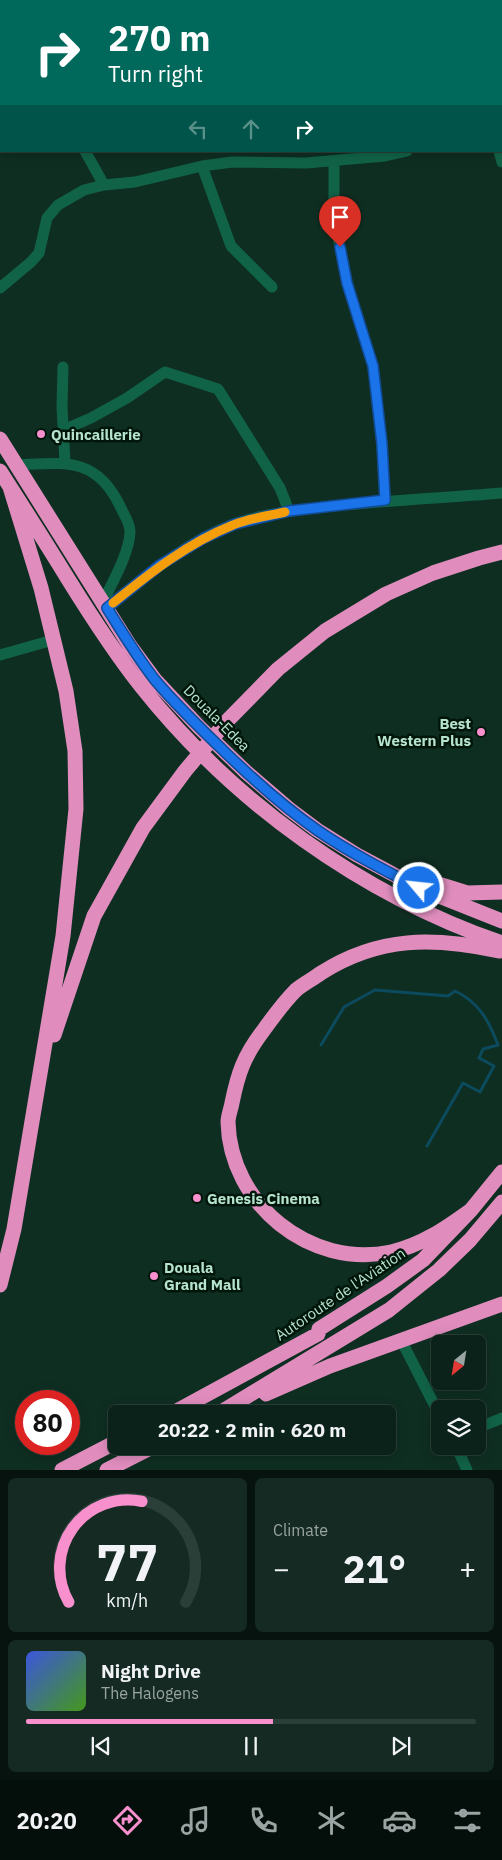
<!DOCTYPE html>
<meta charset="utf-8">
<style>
body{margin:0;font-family:"IBM Plex Sans",sans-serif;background:#142a23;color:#f1f3f6;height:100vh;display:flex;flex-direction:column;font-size:19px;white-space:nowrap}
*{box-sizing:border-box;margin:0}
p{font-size:16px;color:#9aa4a2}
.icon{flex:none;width:28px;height:28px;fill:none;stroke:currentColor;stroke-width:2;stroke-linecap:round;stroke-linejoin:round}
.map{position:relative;height:1470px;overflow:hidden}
.side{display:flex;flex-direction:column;gap:8px;padding:8px;background:#06130e;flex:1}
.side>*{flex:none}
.banner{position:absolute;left:0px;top:0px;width:502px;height:152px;box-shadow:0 2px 12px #0003,0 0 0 1px #2b3f39;background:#00695c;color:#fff;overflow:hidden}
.needle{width:32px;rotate:210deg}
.fabs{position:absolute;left:431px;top:1335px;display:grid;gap:10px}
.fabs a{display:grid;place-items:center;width:55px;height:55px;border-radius:8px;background:#0b221a;box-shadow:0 2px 12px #0003,0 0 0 1px #2b3f39;font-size:25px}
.speed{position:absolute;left:15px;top:1390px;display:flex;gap:10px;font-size:25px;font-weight:700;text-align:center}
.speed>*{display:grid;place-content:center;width:65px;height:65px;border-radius:50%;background:#0b221a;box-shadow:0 2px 12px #0003,0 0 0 1px #2b3f39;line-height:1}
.speed .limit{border:8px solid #d22;background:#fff;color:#111}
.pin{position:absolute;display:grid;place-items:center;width:42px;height:42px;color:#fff;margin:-51px -21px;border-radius:50% 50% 50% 0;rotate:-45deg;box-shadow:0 0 5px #0007}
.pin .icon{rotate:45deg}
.me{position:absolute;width:55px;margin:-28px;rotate:298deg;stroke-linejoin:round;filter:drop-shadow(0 0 4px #0008)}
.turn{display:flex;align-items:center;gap:18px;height:105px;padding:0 25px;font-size:22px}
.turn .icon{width:65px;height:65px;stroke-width:2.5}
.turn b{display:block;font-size:35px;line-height:42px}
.lanes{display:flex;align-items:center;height:48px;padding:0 25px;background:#0003;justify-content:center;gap:25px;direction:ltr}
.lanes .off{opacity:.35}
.big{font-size:38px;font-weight:800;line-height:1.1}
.side .card{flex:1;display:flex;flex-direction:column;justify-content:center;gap:8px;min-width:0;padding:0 18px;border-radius:8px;background:#142a23}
.side .dial{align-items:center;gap:0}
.dial svg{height:130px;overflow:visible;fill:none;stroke:#2b3f39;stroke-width:7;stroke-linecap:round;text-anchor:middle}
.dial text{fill:#f1f3f6;stroke:none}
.song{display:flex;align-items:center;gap:15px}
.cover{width:60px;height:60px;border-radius:8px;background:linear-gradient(135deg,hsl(230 70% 55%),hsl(100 70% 35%))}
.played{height:5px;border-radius:2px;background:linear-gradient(90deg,#f790cd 55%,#2b3f39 55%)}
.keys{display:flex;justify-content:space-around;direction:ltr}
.heat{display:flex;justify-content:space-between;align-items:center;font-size:28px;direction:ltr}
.side .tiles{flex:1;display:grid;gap:8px;grid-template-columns:1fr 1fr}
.card:last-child{grid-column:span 2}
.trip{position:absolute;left:108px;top:1405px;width:288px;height:50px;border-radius:8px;background:#0b221a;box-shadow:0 2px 12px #0003,0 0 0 1px #2b3f39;font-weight:800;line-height:50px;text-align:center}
.tabs{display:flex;height:80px;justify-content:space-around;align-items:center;background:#040e0a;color:#9aa4a2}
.tabs .icon{width:35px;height:35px}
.tabs .current{color:#f790cd}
.tabs b{font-size:22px;color:#f1f3f6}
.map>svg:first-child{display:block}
</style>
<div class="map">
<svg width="502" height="1470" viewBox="0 0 502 1470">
<rect width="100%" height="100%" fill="#0f2e22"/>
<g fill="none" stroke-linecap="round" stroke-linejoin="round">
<path stroke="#0c4a5d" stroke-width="3" d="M321,1045l23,-38 31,-17 73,6 7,-5c24,11 34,30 43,54l-15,4 -4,9 15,8 -14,26 -17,-9 -36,63"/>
<path stroke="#116348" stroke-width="11" d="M9,0v1
M501,130h1
M85,151l19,34
M499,151l3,11
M334,161v55l6,31 7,36 26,83 9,78 3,56
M202,166l29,80 41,41
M0,288l31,-26 8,-9 8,-35 11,-13 26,-15 20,-5 31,-3 67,-16 30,-4 74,1 79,-7 22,-5
M63,367l-1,40 3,56
M63,430l28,-12 36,-20 38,-26 53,17 62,99 9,23
M17,465c47,-2 79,-9 103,41 3,7 10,17 10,25 0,21 -18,52 -27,71
M107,607c39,-31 79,-65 127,-83 27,-10 61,-13 89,-17 60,-6 119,-9 179,-14
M0,655l53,-15
M401,1340l39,76
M478,1428l24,-10
M456,1446l11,24"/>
<path stroke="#e08dbd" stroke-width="15" d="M0,439l130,207 25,34 44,47 47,45 43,37 28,21 40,25 62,33 83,33
M0,471c23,36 46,72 68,108 23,37 46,73 73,107 92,116 221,209 361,257
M416,877l51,16 35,-1
M54,1035l40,-119 49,-88 42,-57 42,-50 51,-52 47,-38 61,-37 47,-21 46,-15 23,-6
M471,1210c-25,18 -49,35 -80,42 -81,17 -161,-48 -163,-130 0,-6 3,-13 4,-19 6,-30 12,-47 31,-72 10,-14 21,-29 33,-41 7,-6 17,-11 25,-17 58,-37 113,-36 178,-22
M0,1285l14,-56 49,-293 13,-127 -1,-58 -9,-60 -25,-103 -31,-101
M266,1394l64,-28 172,-62
M171,1414l147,-80 1,-5 68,-43 36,-26 48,-50 31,-38
M218,1414l171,-104 50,-40 31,-30 32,-38
M62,1470l54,-28
M107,1470l47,-24"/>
</g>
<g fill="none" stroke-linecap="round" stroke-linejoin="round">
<g stroke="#114b97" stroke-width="12">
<path id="route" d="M340,247l7,36 26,83 9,78 3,56 -96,11 -54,13 -31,14 -44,27 -53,43c15,24 30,49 48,72 22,26 47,50 72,74 28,27 57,53 90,76 32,22 67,40 102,58"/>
</g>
<use href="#route" stroke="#1a73e8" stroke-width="9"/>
<path stroke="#f59e0b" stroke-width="9" d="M113,603c37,-30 75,-60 120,-78 16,-7 35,-9 52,-13"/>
</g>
<g fill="#f790cd" stroke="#00160b" stroke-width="2">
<circle cx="41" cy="434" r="5"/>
<circle cx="481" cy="732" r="5"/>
<circle cx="197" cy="1198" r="5"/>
<circle cx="154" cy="1276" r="5"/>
</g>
<g text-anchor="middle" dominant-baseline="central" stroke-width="5" stroke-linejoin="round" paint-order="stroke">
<g font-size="15" font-weight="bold" fill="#b6e3cd" stroke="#00160b" text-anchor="start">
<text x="51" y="434">Quincaillerie</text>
<text x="471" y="723" text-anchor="end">Best<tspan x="471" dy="17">Western Plus</tspan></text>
<text x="207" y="1198">Genesis Cinema</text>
<text x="164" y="1267">Douala<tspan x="164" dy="17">Grand Mall</tspan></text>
</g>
<g font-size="15" fill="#b6e3cd" stroke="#00160b">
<text transform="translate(217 718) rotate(45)">Douala-Edea</text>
<text transform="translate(340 1294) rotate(-34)">Autoroute de l'Aviation</text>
</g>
</g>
</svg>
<div class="fabs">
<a><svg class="needle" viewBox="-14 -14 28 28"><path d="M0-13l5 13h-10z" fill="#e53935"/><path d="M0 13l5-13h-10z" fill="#9aa4a2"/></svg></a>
<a><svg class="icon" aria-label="layers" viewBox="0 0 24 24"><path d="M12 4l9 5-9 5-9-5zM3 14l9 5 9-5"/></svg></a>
</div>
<div class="speed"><div class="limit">80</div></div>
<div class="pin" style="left:340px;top:247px;background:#d93025"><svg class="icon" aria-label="arrive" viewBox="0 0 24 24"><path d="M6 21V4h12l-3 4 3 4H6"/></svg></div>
<svg class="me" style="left:419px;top:888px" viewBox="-20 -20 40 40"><circle r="17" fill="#1a73e8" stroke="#fff" stroke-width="3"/><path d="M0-11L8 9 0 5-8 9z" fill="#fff"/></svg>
<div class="trip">20:22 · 2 min · 620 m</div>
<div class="banner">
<div class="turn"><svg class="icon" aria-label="right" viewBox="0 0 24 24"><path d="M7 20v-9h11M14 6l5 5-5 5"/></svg><div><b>270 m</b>Turn right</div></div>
<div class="lanes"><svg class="icon off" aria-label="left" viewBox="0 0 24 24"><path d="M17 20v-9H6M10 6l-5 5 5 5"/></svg><svg class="icon off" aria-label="ahead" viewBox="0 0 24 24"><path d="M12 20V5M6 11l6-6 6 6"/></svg><svg class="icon" aria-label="right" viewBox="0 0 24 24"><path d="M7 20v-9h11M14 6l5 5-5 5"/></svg></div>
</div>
</div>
<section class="side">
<div class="tiles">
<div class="card dial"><svg viewBox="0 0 100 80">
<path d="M14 69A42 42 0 1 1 86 69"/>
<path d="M14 69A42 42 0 0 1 59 7" stroke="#f790cd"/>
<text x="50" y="56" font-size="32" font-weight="700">77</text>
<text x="50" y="72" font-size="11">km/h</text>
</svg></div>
<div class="card"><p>Climate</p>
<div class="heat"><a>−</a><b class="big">21°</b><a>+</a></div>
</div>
<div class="card">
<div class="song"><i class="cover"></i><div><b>Night Drive</b><p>The Halogens</p></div></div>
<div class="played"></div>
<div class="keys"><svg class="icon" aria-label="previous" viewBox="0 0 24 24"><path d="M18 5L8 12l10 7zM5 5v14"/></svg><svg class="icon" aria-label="pause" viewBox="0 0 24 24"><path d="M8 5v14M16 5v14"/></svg><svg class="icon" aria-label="next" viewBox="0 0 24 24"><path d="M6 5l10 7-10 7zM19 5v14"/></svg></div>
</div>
</div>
</section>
<nav class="tabs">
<b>20:20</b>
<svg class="icon current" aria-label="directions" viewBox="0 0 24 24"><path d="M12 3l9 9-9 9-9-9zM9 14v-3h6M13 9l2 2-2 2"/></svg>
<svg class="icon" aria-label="music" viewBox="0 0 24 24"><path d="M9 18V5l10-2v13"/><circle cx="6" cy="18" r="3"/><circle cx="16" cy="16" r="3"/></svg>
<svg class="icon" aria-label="phone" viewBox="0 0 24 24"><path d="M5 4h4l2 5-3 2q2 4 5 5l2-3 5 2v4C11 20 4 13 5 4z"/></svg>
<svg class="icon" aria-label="climate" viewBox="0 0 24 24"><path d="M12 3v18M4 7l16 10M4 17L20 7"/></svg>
<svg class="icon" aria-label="car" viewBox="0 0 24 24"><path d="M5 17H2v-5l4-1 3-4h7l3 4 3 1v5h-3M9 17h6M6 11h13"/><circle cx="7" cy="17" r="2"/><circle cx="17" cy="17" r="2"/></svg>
<svg class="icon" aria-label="filters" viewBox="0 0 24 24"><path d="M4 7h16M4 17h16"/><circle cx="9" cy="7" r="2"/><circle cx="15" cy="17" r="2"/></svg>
</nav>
